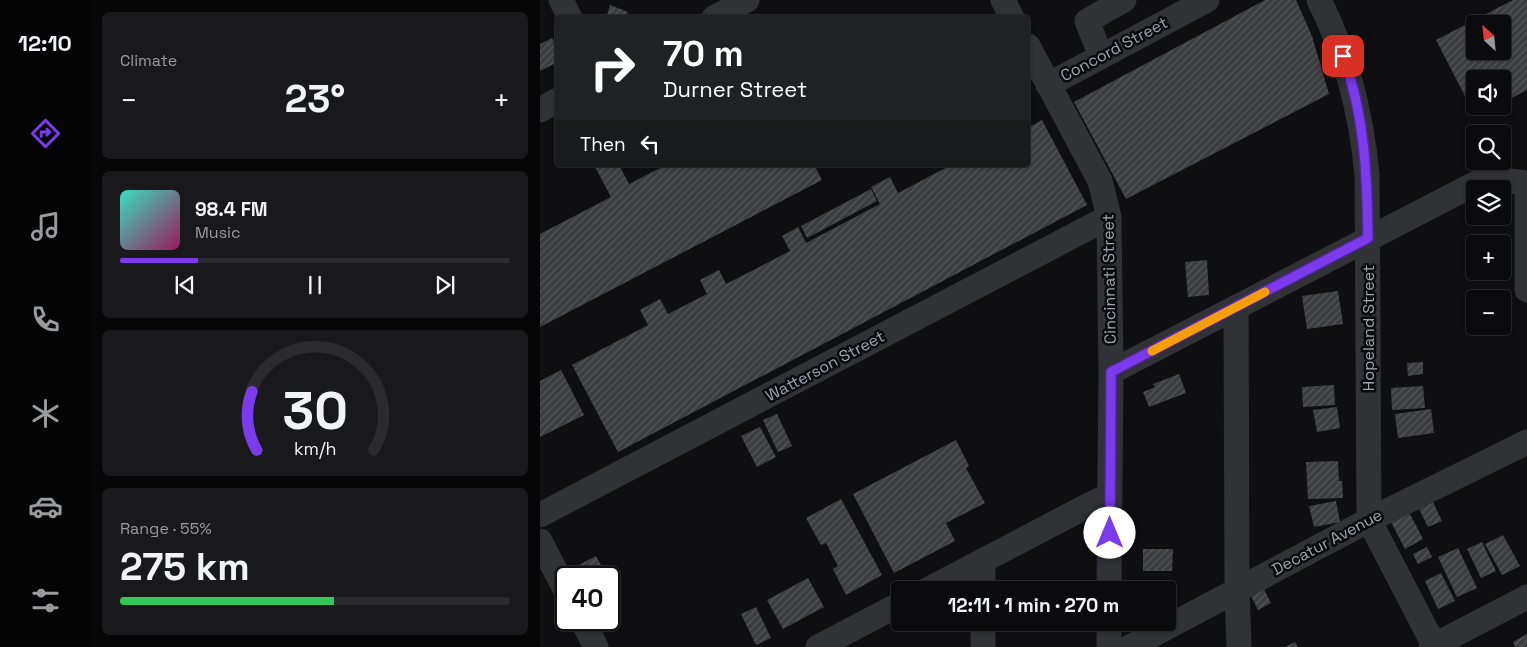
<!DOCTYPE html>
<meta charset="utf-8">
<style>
body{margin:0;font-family:"Space Grotesk",sans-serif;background:#19191b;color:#f1f3f6;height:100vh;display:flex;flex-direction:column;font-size:19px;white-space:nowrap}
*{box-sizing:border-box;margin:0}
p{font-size:16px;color:#9a9b9d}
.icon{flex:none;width:28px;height:28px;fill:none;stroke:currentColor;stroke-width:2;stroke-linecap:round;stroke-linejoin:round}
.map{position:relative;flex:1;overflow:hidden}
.panel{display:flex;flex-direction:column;gap:12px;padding:12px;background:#060607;width:450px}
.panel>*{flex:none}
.banner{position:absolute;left:15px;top:15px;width:475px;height:152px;border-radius:5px;box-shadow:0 1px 4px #0004,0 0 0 1px #2b2b2e;background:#202124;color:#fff;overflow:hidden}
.needle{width:32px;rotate:333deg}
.controls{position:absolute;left:926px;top:15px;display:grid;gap:10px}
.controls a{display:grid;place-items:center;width:45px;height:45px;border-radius:5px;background:#0b0b0d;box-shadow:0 1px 4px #0004,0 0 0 1px #2b2b2e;font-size:25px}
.speed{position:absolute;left:15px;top:566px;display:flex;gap:10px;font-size:25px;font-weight:700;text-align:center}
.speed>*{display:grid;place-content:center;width:65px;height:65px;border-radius:50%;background:#0b0b0d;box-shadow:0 1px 4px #0004,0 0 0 1px #2b2b2e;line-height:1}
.speed .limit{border:2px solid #111;border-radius:8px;background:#fff;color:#111}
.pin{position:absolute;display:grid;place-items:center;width:42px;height:42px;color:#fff;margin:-21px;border-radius:10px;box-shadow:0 2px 8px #0006}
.me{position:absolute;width:55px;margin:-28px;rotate:0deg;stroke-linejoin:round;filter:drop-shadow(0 0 4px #0008)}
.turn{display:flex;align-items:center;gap:18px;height:105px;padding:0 25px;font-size:22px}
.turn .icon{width:65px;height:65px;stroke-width:2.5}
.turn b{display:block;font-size:35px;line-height:42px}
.then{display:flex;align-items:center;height:48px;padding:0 25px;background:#0003;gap:10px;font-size:19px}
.big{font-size:38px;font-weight:600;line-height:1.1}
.panel .widget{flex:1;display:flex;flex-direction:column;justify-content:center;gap:8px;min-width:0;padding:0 18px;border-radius:8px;background:#19191b}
.panel .dial{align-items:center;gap:0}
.dial svg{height:130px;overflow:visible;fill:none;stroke:#2b2b2e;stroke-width:7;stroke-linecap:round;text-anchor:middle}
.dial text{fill:#f1f3f6;stroke:none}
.song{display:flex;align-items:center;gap:15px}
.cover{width:60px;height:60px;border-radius:8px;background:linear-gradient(135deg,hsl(170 70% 55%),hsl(330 70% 35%))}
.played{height:5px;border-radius:2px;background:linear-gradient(90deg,#7c3aed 20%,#2b2b2e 20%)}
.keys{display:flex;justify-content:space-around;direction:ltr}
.heat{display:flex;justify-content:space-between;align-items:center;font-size:28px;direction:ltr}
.charge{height:8px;border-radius:4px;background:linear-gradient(90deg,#34c759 55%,#2b2b2e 0)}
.trip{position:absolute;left:351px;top:581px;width:285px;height:50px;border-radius:5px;background:#0b0b0d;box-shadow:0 1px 4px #0004,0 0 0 1px #2b2b2e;font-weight:600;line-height:50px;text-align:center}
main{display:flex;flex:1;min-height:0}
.menu{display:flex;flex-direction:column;width:90px;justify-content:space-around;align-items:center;background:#040405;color:#9a9b9d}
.menu .icon{width:35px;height:35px}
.menu .current{color:#7c3aed}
.menu b{font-size:22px;color:#f1f3f6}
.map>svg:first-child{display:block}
</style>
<main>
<nav class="menu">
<b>12:10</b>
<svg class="icon current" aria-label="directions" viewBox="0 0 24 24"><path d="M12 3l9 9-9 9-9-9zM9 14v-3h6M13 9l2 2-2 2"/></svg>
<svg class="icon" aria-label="music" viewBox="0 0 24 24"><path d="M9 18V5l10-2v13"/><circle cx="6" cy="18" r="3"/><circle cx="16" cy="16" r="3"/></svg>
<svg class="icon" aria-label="phone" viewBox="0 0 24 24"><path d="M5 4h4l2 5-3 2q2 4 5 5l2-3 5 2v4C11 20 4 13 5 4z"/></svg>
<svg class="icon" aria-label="climate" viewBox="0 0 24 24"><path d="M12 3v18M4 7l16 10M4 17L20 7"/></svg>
<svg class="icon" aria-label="car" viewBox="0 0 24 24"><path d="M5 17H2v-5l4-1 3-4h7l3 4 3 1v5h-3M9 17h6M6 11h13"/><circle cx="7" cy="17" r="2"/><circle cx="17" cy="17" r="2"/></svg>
<svg class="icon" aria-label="filters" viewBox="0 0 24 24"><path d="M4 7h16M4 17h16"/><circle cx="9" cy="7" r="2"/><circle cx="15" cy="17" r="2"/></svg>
</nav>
<section class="panel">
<div class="widget"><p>Climate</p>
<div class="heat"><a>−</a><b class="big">23°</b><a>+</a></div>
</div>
<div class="widget">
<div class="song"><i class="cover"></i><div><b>98.4 FM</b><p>Music</p></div></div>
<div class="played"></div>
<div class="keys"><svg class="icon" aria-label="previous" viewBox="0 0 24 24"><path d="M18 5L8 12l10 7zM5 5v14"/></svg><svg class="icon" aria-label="pause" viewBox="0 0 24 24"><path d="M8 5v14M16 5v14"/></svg><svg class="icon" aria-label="next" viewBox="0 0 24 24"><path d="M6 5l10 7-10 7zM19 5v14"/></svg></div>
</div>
<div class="widget dial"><svg viewBox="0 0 100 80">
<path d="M14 69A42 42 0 1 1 86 69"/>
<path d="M14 69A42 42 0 0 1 11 33" stroke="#7c3aed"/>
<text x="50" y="56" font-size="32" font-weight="700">30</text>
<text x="50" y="72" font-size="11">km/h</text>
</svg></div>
<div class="widget"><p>Range · 55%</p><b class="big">275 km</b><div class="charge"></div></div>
</section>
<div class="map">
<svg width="987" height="647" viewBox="0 0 987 647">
<defs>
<pattern id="building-hatch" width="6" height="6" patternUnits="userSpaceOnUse" patternTransform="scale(1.25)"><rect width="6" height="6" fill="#3b3d41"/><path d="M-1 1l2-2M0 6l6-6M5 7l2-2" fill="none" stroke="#54565a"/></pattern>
</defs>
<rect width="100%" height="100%" fill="#0f0f11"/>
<path fill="url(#building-hatch)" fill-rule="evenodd" d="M725,0h31l16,36 17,58 -203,105 -52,-97z
M973,0h14v90l-25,13v-24h-27v17l-8,4 -31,-60zM935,24h27v27h-27z
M70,5l18,7 -2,6h-20z
M12,38l6,11v13l-18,9v-27z
M502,120l45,85 -469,247 -46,-87 76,-40 -8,-15 20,-11 8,15 39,-20 -7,-14 19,-10 7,14 64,-33 -8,-15 16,-9 8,16 74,-39 -9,-17 19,-10 8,16 53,-28h77v-37z
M54,165h25l10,19 37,-19h148l8,15 -282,147v-93l71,-37z
M331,189l6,12 -70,37 -6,-12z
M667,260l2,35 -21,2 -3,-35z
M798,291l5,33 -36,5 -5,-33z
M883,362v12l-15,2 -1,-13z
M21,370l23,45 -44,22v-56z
M639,374l7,19 -37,14 -6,-15 12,-5 -2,-3z
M794,385l1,20 -32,2 -1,-20z
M883,386l2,22 -33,2 -1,-22z
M797,407l3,21 -23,4 -4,-22z
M891,409l3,24 -36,5 -3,-24z
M237,414l15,32 -14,6 -15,-32z
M220,427l16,30 -19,10 -16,-31z
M416,440l13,26 -3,2 19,35 -39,20 9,18 -61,32 -41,-79z
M798,461l1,20h3l1,17 -35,1 -2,-37z
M301,499l41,76 -36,20 -13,-26 5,-3 -12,-23 -5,2 -15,-27z
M796,501l4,21 -26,5 -5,-21z
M893,502l9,19 -14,6 -9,-18z
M869,512l14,27 -18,10 -14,-27z
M963,535l17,31 -18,9 -17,-31z
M942,542l14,29 -15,7 -14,-29z
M887,547l5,10 -14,7 -5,-10z
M918,548l19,40 -20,9 -19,-40z
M603,549h30l-1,22h-29z
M56,556l10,18 -6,4h-19l-6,-11z
M901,573l14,28 -17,8 -13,-28z
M268,578l16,29 -41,22 -16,-29z
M724,589l7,14 -13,7 -7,-14z
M635,594v11h-7v-10z
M216,607l15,31 -15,7 -15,-31z
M452,622h16v6h-16z
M987,634v13h-12l-2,-5z
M755,642l3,5h-13z"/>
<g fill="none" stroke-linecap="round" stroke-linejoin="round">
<path stroke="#303236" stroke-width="25" d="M21,0l9,18
M463,0l9,18
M779,0c28,55 42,113 48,174l2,346 66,127
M174,18l33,-18
M488,46l72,135 9,36 2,155 -2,218
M561,56l-14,-35 37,-21
M508,85l159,-85
M0,110l18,-10
M696,307l1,283 2,57
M571,372l375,-194 41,5v107
M0,515l569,-298
M0,541l26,50
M443,561v29
M387,590l162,-85 21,-10
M42,620l14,27
M443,622v25
M278,647l82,-43
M569,647v-25
M590,647l239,-127 158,-78
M891,647l96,-50"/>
</g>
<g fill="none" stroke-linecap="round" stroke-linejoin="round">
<g stroke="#51269a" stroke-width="12">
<path id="route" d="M570,533l1,-161 257,-134c-1,-62 -3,-123 -25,-182"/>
</g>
<use href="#route" stroke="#7c3aed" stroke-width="9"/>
<path stroke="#f59e0b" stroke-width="9" d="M612,351l113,-59"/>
</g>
<g text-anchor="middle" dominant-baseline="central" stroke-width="5" stroke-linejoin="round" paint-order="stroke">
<g font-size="16" fill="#9fa7b3" stroke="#0a0a0c">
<text transform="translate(574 49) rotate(-28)">Concord Street</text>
<text transform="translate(569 279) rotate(-91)">Cincinnati Street</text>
<text transform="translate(828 328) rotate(-90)">Hopeland Street</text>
<text transform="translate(285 366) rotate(-28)">Watterson Street</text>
<text transform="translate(787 542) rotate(-28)">Decatur Avenue</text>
</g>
</g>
</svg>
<div class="controls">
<a><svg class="needle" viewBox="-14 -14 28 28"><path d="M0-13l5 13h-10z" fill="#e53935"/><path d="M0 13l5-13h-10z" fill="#9a9b9d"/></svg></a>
<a><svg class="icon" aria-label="sound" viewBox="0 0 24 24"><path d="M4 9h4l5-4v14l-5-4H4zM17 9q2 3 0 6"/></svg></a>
<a><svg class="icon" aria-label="search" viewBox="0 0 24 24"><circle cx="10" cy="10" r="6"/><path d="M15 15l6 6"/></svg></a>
<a><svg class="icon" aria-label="layers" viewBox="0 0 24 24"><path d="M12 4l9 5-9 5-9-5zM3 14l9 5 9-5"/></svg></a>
<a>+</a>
<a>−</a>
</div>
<div class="speed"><div class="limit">40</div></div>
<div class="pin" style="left:803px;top:56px;background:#d93025"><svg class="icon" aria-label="arrive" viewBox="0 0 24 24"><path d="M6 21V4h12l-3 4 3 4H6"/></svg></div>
<svg class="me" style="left:570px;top:533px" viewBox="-20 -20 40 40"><circle r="19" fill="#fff"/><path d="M0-13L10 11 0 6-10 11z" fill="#7c3aed"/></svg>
<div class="trip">12:11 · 1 min · 270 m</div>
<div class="banner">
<div class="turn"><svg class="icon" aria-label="right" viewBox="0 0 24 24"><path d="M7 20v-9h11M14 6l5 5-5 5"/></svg><div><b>70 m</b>Durner Street</div></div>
<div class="then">Then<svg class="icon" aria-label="left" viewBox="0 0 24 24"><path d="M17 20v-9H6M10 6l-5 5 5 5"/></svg></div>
</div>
</div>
</main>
